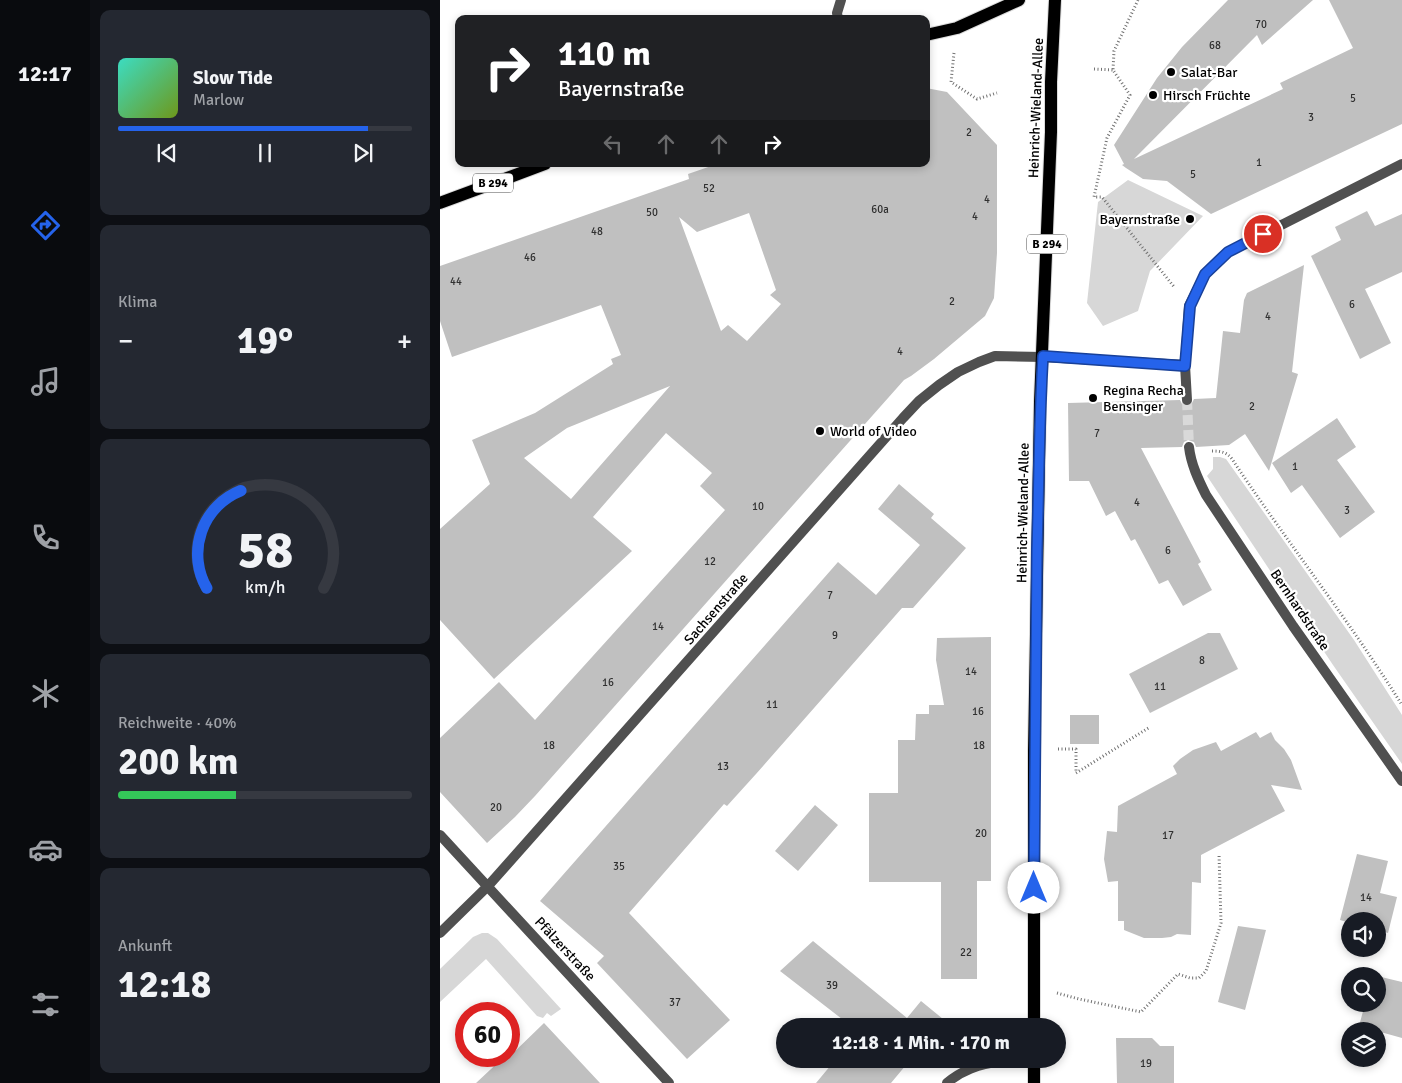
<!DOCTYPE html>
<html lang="de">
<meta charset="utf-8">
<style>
body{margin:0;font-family:Signika,sans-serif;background:#242831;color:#f1f3f6;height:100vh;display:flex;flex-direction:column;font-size:19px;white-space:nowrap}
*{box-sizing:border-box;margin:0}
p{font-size:16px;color:#9ea1a6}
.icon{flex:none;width:28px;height:28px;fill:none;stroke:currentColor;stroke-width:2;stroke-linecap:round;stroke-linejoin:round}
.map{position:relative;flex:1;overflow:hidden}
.details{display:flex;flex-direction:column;gap:10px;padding:10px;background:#0d0f14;width:350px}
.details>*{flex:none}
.top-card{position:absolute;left:15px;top:15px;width:475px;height:152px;border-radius:10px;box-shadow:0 2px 8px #0003;background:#202124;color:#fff;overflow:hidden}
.tools{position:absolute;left:901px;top:912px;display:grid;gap:10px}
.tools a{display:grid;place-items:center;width:45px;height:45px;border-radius:50%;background:#171b24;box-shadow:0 2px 8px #0003;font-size:25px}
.speed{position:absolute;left:15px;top:1002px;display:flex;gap:10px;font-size:25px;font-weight:700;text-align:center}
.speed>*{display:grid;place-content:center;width:65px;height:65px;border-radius:50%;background:#171b24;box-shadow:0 2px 8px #0003;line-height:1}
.speed .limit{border:8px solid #d22;background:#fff;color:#111}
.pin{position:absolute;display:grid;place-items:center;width:42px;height:42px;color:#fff;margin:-21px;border:2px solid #fff;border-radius:50%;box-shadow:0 1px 5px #0007}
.me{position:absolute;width:55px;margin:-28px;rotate:0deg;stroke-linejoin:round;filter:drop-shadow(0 0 4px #0008)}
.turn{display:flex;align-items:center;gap:18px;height:105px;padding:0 20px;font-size:22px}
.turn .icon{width:65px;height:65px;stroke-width:2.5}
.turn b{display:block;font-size:35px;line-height:42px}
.lanes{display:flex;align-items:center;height:48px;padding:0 20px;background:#0003;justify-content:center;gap:25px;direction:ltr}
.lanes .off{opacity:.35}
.big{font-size:38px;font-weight:800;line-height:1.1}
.details .widget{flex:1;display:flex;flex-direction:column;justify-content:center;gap:8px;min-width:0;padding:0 18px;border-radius:10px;background:#242831}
.details .dial{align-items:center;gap:0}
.dial svg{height:130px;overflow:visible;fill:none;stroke:#363941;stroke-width:7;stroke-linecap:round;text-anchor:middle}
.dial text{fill:#f1f3f6;stroke:none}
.song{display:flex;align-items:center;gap:15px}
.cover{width:60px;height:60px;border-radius:8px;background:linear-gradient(135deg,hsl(170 70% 55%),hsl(80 70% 35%))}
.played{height:5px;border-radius:2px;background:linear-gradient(90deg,#2563eb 85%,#363941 85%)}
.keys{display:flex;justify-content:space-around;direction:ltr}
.heat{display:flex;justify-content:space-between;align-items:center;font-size:28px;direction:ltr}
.charge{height:8px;border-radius:4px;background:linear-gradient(90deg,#34c759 40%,#363941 0)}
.trip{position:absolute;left:336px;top:1018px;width:290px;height:50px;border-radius:25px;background:#171b24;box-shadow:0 2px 8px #0003;font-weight:800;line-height:50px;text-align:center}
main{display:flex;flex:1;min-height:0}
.dock{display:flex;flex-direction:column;width:90px;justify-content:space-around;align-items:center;background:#090b0e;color:#9ea1a6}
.dock .icon{width:35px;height:35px}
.dock .active{color:#2563eb}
.dock b{font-size:22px;color:#f1f3f6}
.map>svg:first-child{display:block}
</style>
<main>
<nav class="dock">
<b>12:17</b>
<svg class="icon active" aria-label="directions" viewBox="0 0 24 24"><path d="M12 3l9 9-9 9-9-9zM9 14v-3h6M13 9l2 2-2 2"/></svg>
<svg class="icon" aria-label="music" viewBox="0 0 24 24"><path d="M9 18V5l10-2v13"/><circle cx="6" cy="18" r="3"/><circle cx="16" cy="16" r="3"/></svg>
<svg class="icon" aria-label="phone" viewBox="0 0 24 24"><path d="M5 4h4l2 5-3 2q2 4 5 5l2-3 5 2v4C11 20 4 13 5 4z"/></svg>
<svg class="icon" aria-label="climate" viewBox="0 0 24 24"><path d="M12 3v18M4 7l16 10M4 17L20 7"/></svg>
<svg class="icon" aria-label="car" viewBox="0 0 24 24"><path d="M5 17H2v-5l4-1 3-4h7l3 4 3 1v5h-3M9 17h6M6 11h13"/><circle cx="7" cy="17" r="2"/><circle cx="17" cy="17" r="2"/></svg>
<svg class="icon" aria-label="filters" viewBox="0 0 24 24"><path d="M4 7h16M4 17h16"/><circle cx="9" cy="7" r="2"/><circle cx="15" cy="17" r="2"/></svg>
</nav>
<section class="details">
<div class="widget">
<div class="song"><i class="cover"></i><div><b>Slow Tide</b><p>Marlow</p></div></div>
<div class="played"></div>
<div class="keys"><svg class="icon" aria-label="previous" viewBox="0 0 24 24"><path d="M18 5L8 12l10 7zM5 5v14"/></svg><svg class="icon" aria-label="pause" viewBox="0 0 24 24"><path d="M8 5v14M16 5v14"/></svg><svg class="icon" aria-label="next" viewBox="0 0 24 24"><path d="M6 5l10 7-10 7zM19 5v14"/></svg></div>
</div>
<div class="widget"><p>Klima</p>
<div class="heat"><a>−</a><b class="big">19°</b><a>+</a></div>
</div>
<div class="widget dial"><svg viewBox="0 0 100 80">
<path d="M14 69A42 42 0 1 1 86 69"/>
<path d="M14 69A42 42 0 0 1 35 9" stroke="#2563eb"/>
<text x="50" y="56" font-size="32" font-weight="700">58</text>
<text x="50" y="72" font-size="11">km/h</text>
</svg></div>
<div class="widget"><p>Reichweite · 40%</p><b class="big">200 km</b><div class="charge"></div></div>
<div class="widget"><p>Ankunft</p><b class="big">12:18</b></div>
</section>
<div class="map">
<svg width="962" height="1083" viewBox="0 0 962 1083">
<rect width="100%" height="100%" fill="#fff"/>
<path fill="#d7d7d7" d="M688,180l75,36 -53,55 -12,40 -35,15 -16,-23 11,-101z
M773,457h7l6,2 128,181 48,75v49l-69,-99 -126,-189 6,-7z
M42,933h6l9,6 64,70 -10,7 -4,-3 -4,5 -6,-2 -51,-57 -46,43v-33l33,-32z"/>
<path fill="#c0c0c0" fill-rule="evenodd" d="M788,0h85l-51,45 -5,-10 -123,124 149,-70 -3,-6 73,-35 -24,-48h73v124l-191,90 -44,-33 -24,-2 -17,-11 -4,-3 2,-1 -10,-19 43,-67 25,-31z
M486,88l21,4 50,53v108l-3,45 -9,18 -51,43 -23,17 -7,4 -369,416 -20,21 -28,26 -47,-51v-54l59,-56 36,38 190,-210 -25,-24 12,-13 -46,-40 -73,84 39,34 -138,128 -54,-59v-91l50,-45 -18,-44 63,-27 78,-49 -2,-5 10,-4 -20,-50 -149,52 -12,-36v-55l249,-87 -1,-5 29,-10h209zM309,213l27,77 -6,5 11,9 -34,37 -19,-16 -7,6 -42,-114 18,15zM230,386l-99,113 -47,-41 43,-30z
M927,211l8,15 27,-12v58l-37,17 26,54 -31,16 -49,-103 30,-16 -6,-13z
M864,265l-12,107 6,2 -29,97 -24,-37 -16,11 -33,2 -2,-5 -6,-2 -4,2 -2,5 -41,1 60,114 -3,2 14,26 -29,16 -15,-26 -9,4 -24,-45 -4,2 -16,-30 -9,5 -17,-35h-20l-1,-78 112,-3 2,4 5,3 4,-2 3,-6 22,-1 7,-67 17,2 4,-33 3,-7z
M897,418l19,29 -19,13 38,52 -35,26 -38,-53 -11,8 -19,-30z
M459,484l35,30 -3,4 35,30 -53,60h-11l-146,166 -29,32 -3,-2 -95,109 101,107 -43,39 -90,-96 7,-7 -64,-55 298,-339 38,33 44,-50 -42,-36z
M768,633h12l18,36 -88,44 -21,-39z
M551,637v244h-14v98h-36v-97h-72v-89h29v-53h17l1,-26h13v-9h15l-8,-45 1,-22z
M630,715h29v29h-29z
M816,732l4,6 11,-6 4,8 9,9 7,11 11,30 -31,-5 14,26 -84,44v28l-9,-1 -1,53 -14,-1 -6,3 -9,1h-18l-20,-8v-9h-6v-40l-10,1 -4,-23 3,-28 10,1 1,-26 59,-32 -4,-8 7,-7 13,-9 23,-8 5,9z
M375,805l23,20 -40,46 -23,-20z
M917,854l31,7 -8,32 17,4 -9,36 -10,-3v-9h-28v2l-10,-3z
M798,926l28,4 -21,80 -27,-8z
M373,941l94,77 14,-17 22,18 -6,7h-86l-71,-55z
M933,975l29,7v56l-43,-12 6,-22h13v-28h-6z
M104,1023l56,60h-124l29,-27h5z
M676,1038h36l8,8h14v37h-57z
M396,1059h75l-20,24h-75z"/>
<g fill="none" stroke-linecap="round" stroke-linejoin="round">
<path stroke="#d9d9d9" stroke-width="10" stroke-dasharray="10 5" stroke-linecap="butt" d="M747,400l2,47"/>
<g stroke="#dbdbdb" stroke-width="14">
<path id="primary" d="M486,35l31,-7 62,-28
M0,203l105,-39
M594,1026v-275l6,-349 11,-270v-50l4,-82
M594,1083v-24"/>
</g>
<path stroke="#727272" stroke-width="3" stroke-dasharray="1 2.5" stroke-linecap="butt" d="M698,0l-24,51 -1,19 17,25 -23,43 -13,59h8l73,91
M514,53l-3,29 26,17 20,-6
M654,69l19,1
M772,451c8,0 15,1 20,8 55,83 117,161 170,246
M618,749h18v24l74,-46
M617,993l22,6 62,13 37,-38 12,4h9l7,-7 15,-48 -2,-69"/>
<path stroke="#505050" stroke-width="10" d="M398,19l-1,-6 4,-13
M747,400l-2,-35 4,-59 16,-32 23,-22 174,-88
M749,447c2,17 9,32 17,48l87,131 109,155
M0,835l229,248
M0,933l48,-47 415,-468 16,-17 20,-16 19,-13 21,-10 16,-6 48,1 142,8
M507,1083c12,-11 34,-20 51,-21 12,-1 24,1 36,1"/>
<use href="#primary" stroke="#000" stroke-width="12"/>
</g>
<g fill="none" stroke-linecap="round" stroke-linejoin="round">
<g stroke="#184099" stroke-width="12">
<path id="route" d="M594,888c0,-112 1,-225 3,-338 2,-64 2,-129 6,-194l142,10 5,-60 15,-32 23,-22 35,-18"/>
</g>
<use href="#route" stroke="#2563eb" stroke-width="9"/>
</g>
<g fill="#000" stroke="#fff" stroke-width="2">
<circle cx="731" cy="72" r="5"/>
<circle cx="713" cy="95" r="5"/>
<circle cx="750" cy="219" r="5"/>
<circle cx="653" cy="398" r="5"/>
<circle cx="380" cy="431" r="5"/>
</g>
<g text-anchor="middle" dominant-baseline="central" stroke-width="4.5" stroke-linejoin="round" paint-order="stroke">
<g font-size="11" fill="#303030">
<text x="821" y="24">70</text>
<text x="775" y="45">68</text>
<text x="913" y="98">5</text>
<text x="871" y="117">3</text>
<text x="529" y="132">2</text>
<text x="819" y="162">1</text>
<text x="753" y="174">5</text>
<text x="269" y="188">52</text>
<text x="547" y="199">4</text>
<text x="440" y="209">60a</text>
<text x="212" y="212">50</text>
<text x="535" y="216">4</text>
<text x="157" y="231">48</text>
<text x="90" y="257">46</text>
<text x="16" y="281">44</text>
<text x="512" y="301">2</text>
<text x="912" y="304">6</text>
<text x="828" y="316">4</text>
<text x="460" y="351">4</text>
<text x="812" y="406">2</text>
<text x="657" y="433">7</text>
<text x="855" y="466">1</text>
<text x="697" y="502">4</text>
<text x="318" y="506">10</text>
<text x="907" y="510">3</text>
<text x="728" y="550">6</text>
<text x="270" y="561">12</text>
<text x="390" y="595">7</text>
<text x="218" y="626">14</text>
<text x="395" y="635">9</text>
<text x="762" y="660">8</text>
<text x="531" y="671">14</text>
<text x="168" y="682">16</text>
<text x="720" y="686">11</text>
<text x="332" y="704">11</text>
<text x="538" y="711">16</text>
<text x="109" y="745">18</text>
<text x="539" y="745">18</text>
<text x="283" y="766">13</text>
<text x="56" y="807">20</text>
<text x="541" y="833">20</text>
<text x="728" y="835">17</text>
<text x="179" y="866">35</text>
<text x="926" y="897">14</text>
<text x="526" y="952">22</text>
<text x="392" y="985">39</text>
<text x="235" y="1002">37</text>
<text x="706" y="1063">19</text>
</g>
<g fill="#fff" stroke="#4c4c4c" stroke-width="1">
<rect x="33" y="173.5" width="40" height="19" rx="4"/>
<rect x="587" y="234.5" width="40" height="19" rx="4"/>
</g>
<g font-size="12" font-weight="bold" fill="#000">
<text x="53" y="183">B 294</text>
<text x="607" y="244">B 294</text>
</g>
<g font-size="14" fill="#000" stroke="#fff" text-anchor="start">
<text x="741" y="72">Salat-Bar</text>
<text x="723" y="95">Hirsch Früchte</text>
<text x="740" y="219" text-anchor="end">Bayernstraße</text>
<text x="663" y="390">Regina Recha<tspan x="663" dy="16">Bensinger</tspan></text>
<text x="390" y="431">World of Video</text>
</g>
<g font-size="14" fill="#000" stroke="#fff">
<text transform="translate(596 108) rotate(-88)">Heinrich-Wieland-Allee</text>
<text transform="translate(583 513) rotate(-89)">Heinrich-Wieland-Allee</text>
<text transform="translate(276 609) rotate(-49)">Sachsenstraße</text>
<text transform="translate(860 610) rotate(56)">Bernhardstraße</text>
<text transform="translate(125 949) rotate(47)">Pfälzerstraße</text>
</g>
</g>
</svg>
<div class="tools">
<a><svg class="icon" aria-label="sound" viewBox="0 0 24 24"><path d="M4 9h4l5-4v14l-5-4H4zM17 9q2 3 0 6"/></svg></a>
<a><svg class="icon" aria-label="search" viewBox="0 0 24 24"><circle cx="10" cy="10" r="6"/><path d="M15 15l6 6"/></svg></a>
<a><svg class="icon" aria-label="layers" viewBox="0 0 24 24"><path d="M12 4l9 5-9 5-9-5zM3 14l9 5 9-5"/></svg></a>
</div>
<div class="speed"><div class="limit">60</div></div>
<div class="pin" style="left:823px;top:234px;background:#d93025"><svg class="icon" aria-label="arrive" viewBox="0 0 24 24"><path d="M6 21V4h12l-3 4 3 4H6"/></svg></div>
<svg class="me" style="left:594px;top:888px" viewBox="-20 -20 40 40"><circle r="19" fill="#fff"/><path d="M0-13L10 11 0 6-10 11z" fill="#2563eb"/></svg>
<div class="trip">12:18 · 1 Min. · 170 m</div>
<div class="top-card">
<div class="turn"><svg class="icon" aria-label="right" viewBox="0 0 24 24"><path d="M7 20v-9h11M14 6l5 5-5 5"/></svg><div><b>110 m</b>Bayernstraße</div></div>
<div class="lanes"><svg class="icon off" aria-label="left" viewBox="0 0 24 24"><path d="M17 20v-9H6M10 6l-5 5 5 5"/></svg><svg class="icon off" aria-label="ahead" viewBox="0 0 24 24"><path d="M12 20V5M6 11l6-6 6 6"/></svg><svg class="icon off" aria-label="ahead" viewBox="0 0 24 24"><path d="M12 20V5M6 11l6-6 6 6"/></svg><svg class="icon" aria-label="right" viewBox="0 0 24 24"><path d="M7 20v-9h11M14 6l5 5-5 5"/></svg></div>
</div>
</div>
</main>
